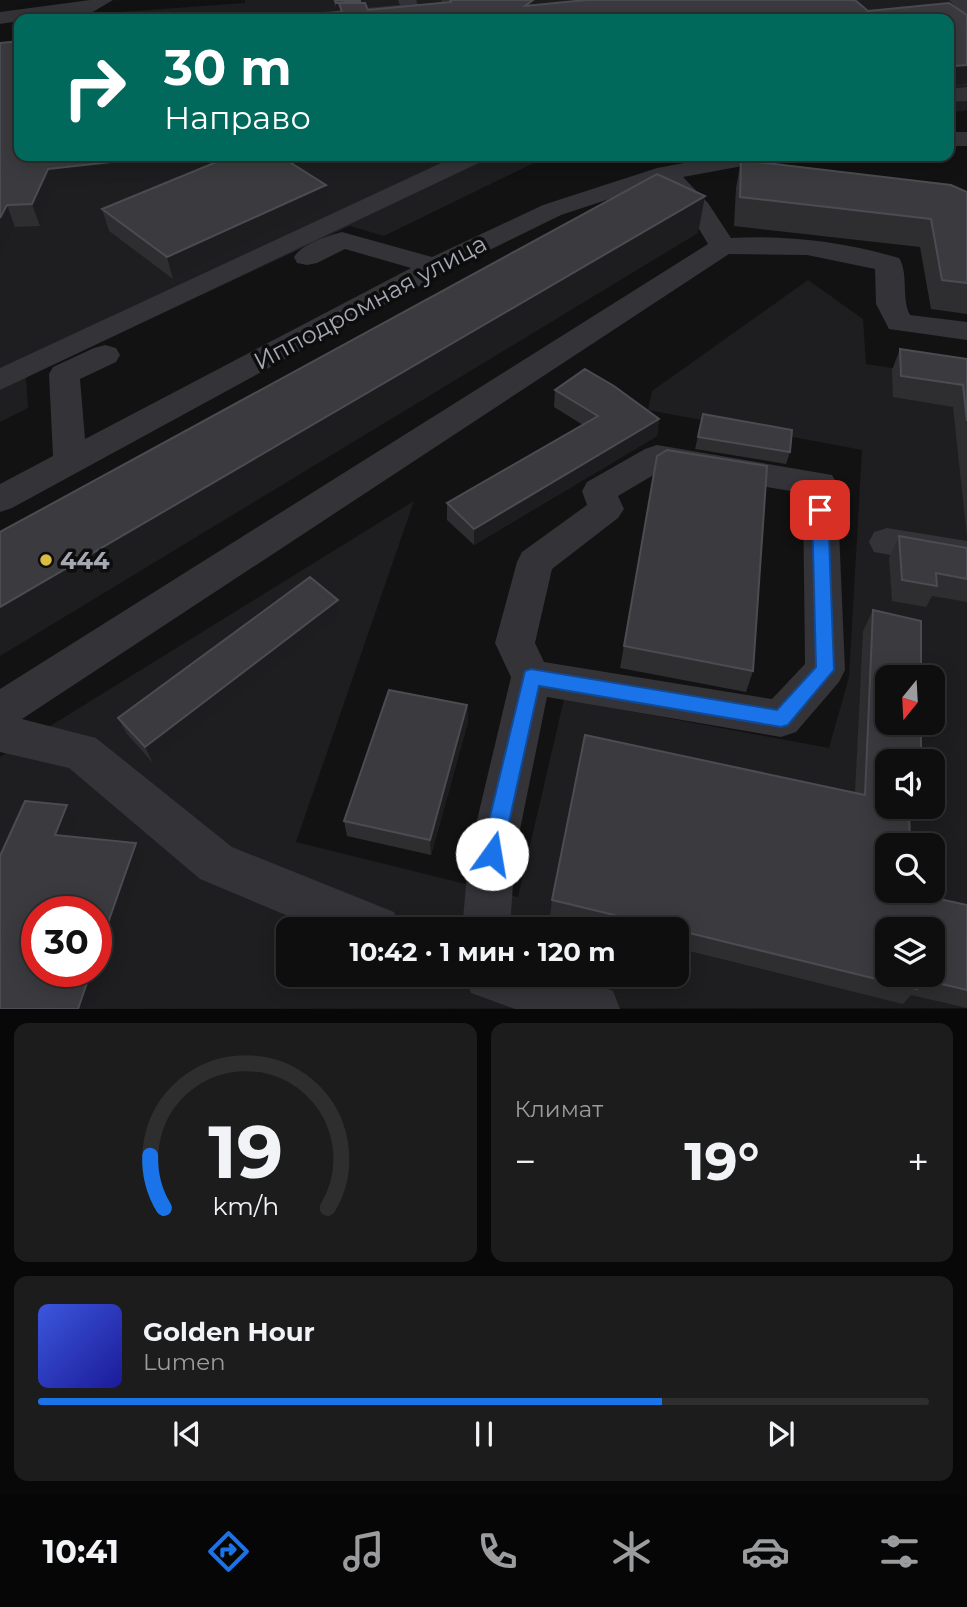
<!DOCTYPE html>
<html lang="ru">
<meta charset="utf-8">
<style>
body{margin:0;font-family:Montserrat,sans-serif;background:#1c1c1c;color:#f1f3f6;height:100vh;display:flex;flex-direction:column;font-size:26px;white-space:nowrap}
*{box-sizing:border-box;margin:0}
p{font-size:23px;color:#9b9c9e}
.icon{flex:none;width:38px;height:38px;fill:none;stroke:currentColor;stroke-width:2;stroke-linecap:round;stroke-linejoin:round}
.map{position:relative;height:1009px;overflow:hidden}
.panel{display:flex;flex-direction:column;gap:14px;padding:14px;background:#080808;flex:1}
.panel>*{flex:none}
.hud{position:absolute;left:14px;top:14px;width:940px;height:147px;border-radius:14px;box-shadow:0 4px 18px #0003,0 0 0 2px #2e2e2e;background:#00695c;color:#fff;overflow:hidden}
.needle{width:46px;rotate:198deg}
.tools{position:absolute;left:875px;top:665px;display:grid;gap:14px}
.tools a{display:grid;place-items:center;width:70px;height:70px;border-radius:14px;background:#0e0e0e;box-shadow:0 4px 18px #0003,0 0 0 2px #2e2e2e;font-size:35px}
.speed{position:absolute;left:21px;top:896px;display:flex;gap:14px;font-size:35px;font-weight:700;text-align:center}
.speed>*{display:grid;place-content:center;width:91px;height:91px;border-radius:50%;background:#0e0e0e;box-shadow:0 4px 18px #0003,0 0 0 2px #2e2e2e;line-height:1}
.speed .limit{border:10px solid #d22;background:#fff;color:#111}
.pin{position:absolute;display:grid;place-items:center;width:60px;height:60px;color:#fff;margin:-30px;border-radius:14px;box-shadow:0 4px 10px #0006}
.me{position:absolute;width:77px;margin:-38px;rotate:13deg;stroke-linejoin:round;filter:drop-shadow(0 0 5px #0008)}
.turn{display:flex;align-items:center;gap:24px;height:147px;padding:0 35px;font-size:32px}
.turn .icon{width:91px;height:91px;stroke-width:2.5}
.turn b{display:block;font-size:49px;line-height:60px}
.big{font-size:52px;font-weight:700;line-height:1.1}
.panel .tile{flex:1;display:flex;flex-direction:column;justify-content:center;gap:10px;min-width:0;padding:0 24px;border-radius:14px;background:#1c1c1c}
.panel .dial{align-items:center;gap:0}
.dial svg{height:182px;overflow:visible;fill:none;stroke:#2e2e2e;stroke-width:7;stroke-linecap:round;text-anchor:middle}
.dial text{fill:#f1f3f6;stroke:none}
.song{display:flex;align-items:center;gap:21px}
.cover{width:84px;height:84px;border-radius:10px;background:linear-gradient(135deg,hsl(230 70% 55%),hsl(240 70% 35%))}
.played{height:7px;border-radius:4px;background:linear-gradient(90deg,#1a73e8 70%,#2e2e2e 70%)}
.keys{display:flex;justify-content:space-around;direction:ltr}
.heat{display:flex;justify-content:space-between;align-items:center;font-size:38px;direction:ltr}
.panel .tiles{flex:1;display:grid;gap:14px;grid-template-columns:1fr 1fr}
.tile:last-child{grid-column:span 2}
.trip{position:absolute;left:276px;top:917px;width:413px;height:70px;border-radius:14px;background:#0e0e0e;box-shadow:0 4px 18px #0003,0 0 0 2px #2e2e2e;font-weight:700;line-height:70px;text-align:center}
.dock{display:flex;height:112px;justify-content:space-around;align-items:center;background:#060606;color:#9b9c9e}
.dock .icon{width:49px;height:49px}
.dock .selected{color:#1a73e8}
.dock b{font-size:32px;color:#f1f3f6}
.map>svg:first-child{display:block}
</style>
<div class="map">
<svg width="967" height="1009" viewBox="0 0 967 1009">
<rect width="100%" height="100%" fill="#121213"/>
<path fill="#1e1e20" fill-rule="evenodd" d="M245,0h722v110l-18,3 -1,-94h-924l221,-16z
M18,20l1,136h563l-42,4 -156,76 -34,-10 -324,151 2,31 -28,14v-378l11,-2z
M808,280l55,39 3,45 101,15v629l-967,1v-252l414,-256 -118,341 222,55 46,-198 265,49 20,-71 13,-227 -214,-40 4,-19zM887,677h46v46h-46zM887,761h46v46h-46zM887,845h46v46h-46zM37,912h59v59h-59zM289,929h388v46h-388zM887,929h46v46h-46z"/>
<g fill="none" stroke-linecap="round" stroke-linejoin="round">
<path fill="#333338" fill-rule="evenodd" d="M90,0h23l-22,13 -72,6v2l-19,3v-12z
M398,0h18l4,10c-10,13 -98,10 -118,9l10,-6 88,-8z
M949,0h18v13l-7,-2z
M967,87v14l-19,1v-13z
M948,132h19v14h-19z
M456,156h31l-4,5 -483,229v-22z
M721,156h50l-4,5 -8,2 -76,14 25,26 23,35c57,-3 113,4 168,20 10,16 2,40 11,57l57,7v18l-78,-11 -13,-25 -1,-35 -68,-14 -78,-1 -707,465 74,19 136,109 162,65 7,17h-82l-119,-50 -131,-111 -69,-16v-63l708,-445 -19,-32 -28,-30 -100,33 -116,57 -433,236 -12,4v-28l53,-28 -4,-82 4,-7 41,-19 11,-3 11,3 4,7 -4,7 -36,17 5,60 326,-171 -66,-19 -28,14 -10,2 -10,-2 -3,-6c8,-13 33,-21 48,-25l90,25 111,-52 114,-37z
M657,445l175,30 5,9 8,186 -6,12 -43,50 -15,5 -234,-40 -32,157 -5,75h-48l7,-75 42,-177 -16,-34 22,-81 5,-10 65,-47 -5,-14 5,-9 58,-33zM662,470l141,23 2,171 -33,35 -228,-37 -9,-19 17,-74 66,-51 6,-9 -6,-13z
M887,528l80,13v28l-93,-17 -5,-10 5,-10z
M464,975h104l45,16 7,18h-105l-44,-16z"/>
</g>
<path fill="#2e2e31" d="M333,0h27v3l8,7 74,-7 -1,-3h119l-4,3 312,8 99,4v70l-19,1 -608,-74v-4h-4z
M0,43l293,121 35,43 -155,72 -64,-48 -7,-22 79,-33 -126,14 -15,36 -25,1 -15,33z
M741,160l226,32v122l-36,-5 -11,-62 -186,-21 2,-38z
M900,349l67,10v178l-14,-130 -60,-10 -1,-27z
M555,390l104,29 -2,17 -183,109 -27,-25v-17l136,-78 -29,-18z
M703,414l87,38 -4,12 -91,-15z
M657,456l96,215 -7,21 -126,-24z
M899,536l68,12v54l-35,-6 -6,11 -34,-6 -3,-43z
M338,600l3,17 -188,146 -26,-29 -9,-16z
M873,610l48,151h-34l25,132 55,12v103l-56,-13 -8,9 -226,-56v-19h-76l-51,-12 2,-17 303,-107 8,-162z
M467,705l1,17 -37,133 -84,-19 -3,-15z"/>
<path fill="#1d1d1f" d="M533,0h27l-28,19 -7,-13z
M360,1v5l-21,-3 1,5h-4v-5z
M967,65v19l-19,2v-16l7,-4z
M166,156h90l2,12 -203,22 -15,36 -8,-22 16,-35z
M265,156h98l-96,11z
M326,185l2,22 -155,72 -6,-22z
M705,196l-7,37 -698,423v-49z
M7,205l8,22 -15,33v-42z
M659,419l-2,17 -183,109v-16z
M338,600l3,17 -188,146 -8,-16z
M467,705l1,17 -37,133 -1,-15z
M67,805l10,16 -12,29 -10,-15z
M136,843l9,15 -52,151h-15l13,-38h5v-14z"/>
<path fill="#3b3b3f" stroke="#4b4c51" stroke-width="2" fill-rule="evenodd" d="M335,0h25v1l-24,2z
M450,0h83l-8,6 61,-6h269l13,11 81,-8 18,12v50l-12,1 -3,4h-4v-51h-688l82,-7 -3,-9h26l3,7 83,-8z
M19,41v115h147l-118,13 -16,35 -25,1 -7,13v-175z
M231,156h49l46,29 -159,72 -65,-48z
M741,160l210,25 16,7v91l-25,-3 -11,-61 -191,-22z
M657,174l48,22 -705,411v-75z
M900,349l67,10v62l-4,-36 -62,-9z
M585,369l29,17 45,33 -185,110 -27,-26 151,-87 -43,-26z
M703,414l89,16 -2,22 -92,-15z
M667,450l100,16 -14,205 -129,-25 33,-190z
M899,536l68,12v31l-31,-6 1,13 -35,-6z
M310,577l28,23 -193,147 -27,-29z
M873,610l48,11v56h-34v46h34v38l-15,-4v4h-19v46h22l1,38h-23v46h25v2l55,12v85l-51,-12 1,11 -240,-59v-1h-5l-120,-29 33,-165 280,60zM887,929h46v46h-46z
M389,690l78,15 -37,135 -86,-19z
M25,801l42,4 -12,30 81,8 -40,114v-45h-59v59h54l-13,38h-78v-153z"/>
<path fill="#1a73e8" stroke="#114b97" stroke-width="2" d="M820,504l8,6 6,160 -46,55 -7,2 -242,-41 -37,168 -3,8 -7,3 -8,-3 -3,-8 44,-183 6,-2 246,41 39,-43 -4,-157z"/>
<circle fill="#dabc43" stroke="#0d0d0e" stroke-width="2.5" cx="46" cy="560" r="7"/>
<g text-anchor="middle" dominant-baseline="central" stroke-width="7" stroke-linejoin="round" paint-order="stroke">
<g font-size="24" fill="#a5a7b2" stroke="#0d0d0e">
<text transform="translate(370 302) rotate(-28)">Ипподромная улица</text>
</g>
<g font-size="24" font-weight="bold" fill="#a5a7b2" stroke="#0d0d0e" text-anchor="start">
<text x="60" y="560">444</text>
</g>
</g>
</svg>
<div class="tools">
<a><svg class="needle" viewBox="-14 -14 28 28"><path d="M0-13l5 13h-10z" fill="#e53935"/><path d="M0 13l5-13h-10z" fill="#9b9c9e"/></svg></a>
<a><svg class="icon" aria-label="sound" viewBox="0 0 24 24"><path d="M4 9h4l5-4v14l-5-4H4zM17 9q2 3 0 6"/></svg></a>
<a><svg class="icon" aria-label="search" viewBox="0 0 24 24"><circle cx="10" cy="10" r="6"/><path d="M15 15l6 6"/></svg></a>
<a><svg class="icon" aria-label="layers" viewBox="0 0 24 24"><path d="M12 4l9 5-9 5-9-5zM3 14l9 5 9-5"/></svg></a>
</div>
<div class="speed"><div class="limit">30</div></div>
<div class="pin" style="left:820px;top:510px;background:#d93025"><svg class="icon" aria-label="arrive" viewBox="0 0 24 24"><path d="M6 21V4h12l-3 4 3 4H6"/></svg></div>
<svg class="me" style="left:492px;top:854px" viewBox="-20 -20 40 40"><circle r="19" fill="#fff"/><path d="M0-13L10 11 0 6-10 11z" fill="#1a73e8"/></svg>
<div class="trip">10:42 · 1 мин · 120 m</div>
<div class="hud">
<div class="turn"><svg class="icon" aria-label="right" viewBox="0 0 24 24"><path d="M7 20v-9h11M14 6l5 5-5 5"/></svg><div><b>30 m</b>Направо</div></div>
</div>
</div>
<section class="panel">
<div class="tiles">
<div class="tile dial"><svg viewBox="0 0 100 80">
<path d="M14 69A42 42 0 1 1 86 69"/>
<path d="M14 69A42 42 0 0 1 8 46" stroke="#1a73e8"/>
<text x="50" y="56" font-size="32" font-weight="700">19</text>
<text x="50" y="72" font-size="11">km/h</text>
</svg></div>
<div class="tile"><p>Климат</p>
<div class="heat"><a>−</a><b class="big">19°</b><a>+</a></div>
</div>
<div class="tile">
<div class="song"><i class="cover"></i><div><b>Golden Hour</b><p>Lumen</p></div></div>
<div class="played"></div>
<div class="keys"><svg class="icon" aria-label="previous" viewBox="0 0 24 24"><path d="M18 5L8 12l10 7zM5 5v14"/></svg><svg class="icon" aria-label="pause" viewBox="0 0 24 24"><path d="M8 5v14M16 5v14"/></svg><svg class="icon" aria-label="next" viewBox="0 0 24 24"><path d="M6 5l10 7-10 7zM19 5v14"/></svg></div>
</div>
</div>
</section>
<nav class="dock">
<b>10:41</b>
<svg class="icon selected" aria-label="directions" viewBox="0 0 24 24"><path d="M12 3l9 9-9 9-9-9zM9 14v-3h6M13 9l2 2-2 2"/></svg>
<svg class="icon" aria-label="music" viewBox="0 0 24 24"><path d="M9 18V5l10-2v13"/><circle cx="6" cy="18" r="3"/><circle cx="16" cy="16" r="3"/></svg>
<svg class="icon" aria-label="phone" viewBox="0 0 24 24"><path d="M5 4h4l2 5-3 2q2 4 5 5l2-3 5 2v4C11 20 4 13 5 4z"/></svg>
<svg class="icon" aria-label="climate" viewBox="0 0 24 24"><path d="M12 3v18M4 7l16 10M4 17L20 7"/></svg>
<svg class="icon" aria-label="car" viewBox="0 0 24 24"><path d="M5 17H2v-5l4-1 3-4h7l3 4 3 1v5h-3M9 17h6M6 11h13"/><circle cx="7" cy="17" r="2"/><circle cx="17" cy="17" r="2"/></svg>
<svg class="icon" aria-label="filters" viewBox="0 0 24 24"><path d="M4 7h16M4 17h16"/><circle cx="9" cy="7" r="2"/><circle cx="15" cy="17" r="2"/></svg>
</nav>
